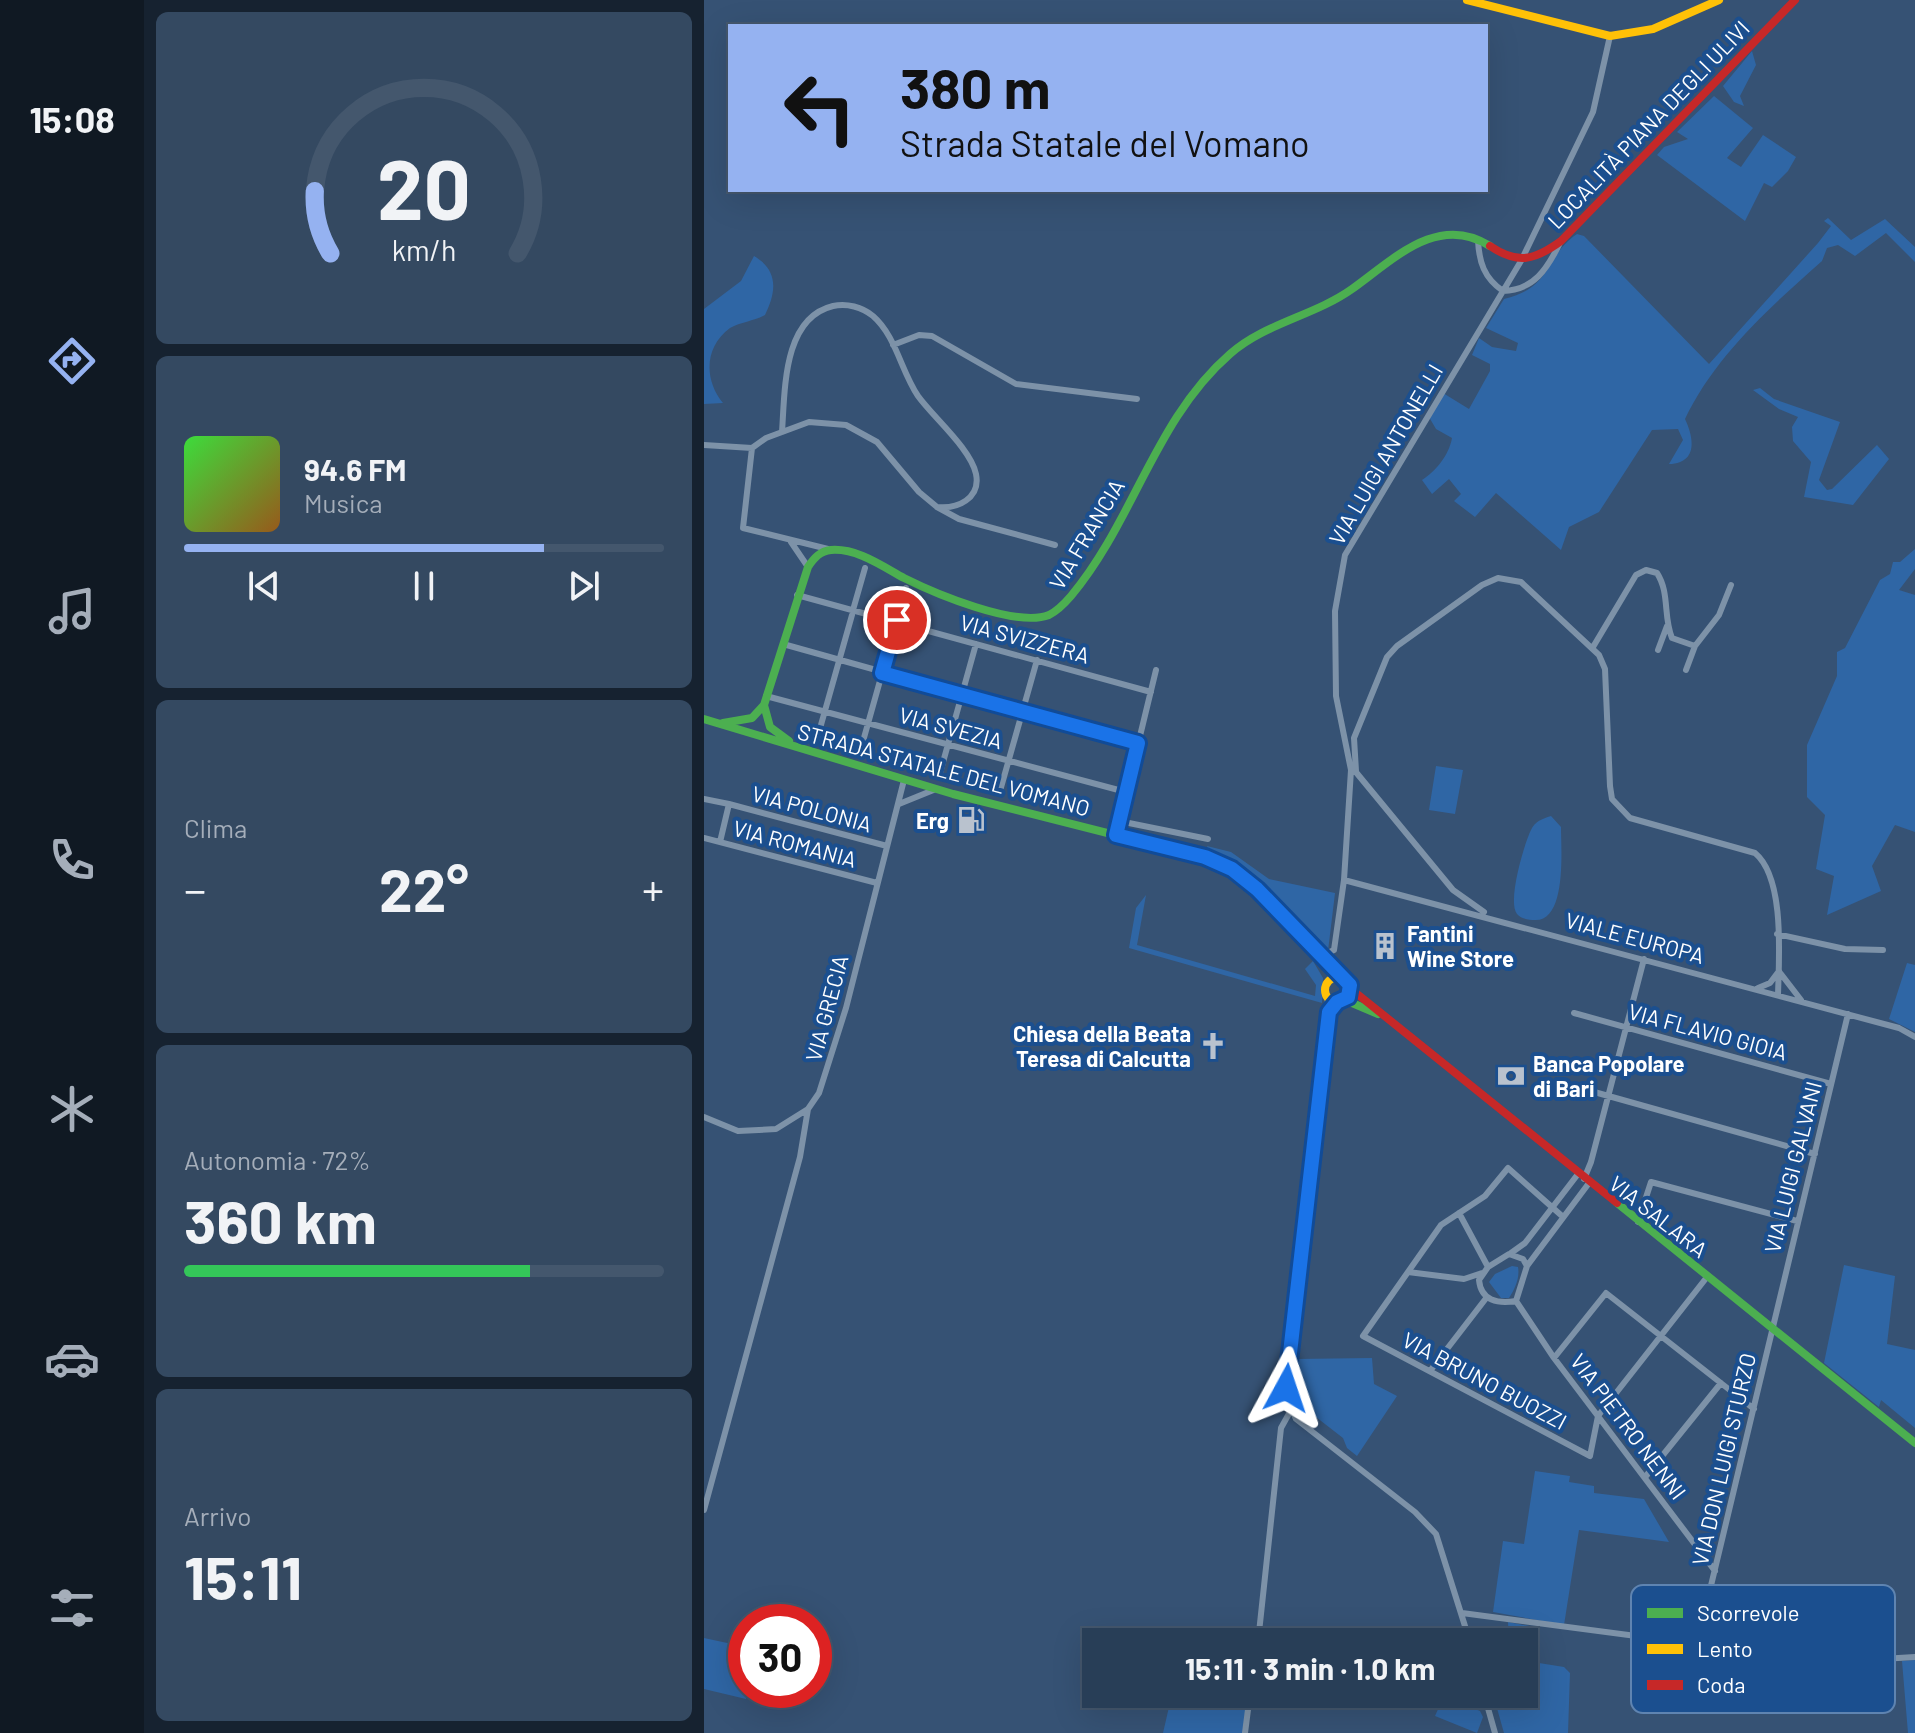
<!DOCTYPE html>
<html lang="it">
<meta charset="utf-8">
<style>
body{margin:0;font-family:Barlow,sans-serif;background:#344961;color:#f1f3f6;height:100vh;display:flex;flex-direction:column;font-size:30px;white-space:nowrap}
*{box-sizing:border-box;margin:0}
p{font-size:26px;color:#a5aeba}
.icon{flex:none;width:44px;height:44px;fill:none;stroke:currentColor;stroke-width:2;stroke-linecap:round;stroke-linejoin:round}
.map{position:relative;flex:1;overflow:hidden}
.panel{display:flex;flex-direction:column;gap:12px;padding:12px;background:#162230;width:560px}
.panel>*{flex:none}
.guide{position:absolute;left:24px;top:24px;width:760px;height:168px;border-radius:0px;box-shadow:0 8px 32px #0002,0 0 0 2px #44576d;background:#95b2f1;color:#111;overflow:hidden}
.speed{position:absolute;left:24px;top:1604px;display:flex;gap:16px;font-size:40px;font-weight:700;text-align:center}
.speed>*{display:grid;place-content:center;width:104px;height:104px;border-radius:50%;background:#283e57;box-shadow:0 8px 32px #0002,0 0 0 2px #44576d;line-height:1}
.speed .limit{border:12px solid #d22;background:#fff;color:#111}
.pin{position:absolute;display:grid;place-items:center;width:68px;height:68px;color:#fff;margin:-34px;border:4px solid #fff;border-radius:50%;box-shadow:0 2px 8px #0007}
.me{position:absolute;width:88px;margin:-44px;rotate:5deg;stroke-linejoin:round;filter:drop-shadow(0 0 6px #0008)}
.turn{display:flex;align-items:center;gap:28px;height:168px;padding:0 40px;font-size:36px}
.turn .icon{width:104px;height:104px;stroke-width:2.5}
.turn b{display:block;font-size:56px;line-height:68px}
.big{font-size:60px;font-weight:700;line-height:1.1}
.panel .widget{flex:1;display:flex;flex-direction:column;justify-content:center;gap:12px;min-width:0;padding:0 28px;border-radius:12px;background:#344961}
.panel .dial{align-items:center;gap:0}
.dial svg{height:208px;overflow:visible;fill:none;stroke:#44576d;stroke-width:7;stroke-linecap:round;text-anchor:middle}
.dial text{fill:#f1f3f6;stroke:none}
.song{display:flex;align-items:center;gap:24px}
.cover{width:96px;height:96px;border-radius:12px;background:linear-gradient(135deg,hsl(120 70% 55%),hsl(30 70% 35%))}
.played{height:8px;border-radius:4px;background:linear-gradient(90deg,#95b2f1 75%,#44576d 75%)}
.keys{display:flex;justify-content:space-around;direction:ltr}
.heat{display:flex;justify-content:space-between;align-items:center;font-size:44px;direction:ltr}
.charge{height:12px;border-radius:6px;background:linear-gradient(90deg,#34c759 72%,#44576d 0)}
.trip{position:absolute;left:378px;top:1628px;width:456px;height:80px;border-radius:0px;background:#283e57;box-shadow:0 8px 32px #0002,0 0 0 2px #44576d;font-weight:700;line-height:80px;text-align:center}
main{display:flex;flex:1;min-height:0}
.tab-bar{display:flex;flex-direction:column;width:144px;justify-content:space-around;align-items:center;background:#101923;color:#a5aeba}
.tab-bar .icon{width:56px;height:56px}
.tab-bar .current{color:#95b2f1}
.tab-bar b{font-size:36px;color:#f1f3f6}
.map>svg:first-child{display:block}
</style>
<main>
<nav class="tab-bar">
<b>15:08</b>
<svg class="icon current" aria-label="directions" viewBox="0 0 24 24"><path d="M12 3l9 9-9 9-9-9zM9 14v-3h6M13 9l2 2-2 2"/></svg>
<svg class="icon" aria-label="music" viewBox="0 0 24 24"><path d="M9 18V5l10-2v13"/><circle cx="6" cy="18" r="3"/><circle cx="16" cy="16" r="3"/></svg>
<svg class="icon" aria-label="phone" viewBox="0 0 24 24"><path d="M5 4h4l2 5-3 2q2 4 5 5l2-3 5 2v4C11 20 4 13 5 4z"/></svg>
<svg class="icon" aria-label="climate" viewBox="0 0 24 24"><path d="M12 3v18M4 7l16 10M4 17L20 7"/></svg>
<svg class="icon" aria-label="car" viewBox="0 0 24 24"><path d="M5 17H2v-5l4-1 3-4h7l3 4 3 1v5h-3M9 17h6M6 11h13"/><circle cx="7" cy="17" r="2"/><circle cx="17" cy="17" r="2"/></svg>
<svg class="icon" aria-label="filters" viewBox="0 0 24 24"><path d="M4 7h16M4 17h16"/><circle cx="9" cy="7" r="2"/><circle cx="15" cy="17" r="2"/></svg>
</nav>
<section class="panel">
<div class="widget dial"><svg viewBox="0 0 100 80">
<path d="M14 69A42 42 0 1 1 86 69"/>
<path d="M14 69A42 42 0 0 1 8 45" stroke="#95b2f1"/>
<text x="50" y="56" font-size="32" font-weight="700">20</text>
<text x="50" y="72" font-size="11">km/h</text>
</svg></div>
<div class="widget">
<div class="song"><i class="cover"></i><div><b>94.6 FM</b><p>Musica</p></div></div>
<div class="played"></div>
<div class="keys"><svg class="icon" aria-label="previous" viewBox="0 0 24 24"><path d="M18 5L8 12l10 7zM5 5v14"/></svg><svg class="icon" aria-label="pause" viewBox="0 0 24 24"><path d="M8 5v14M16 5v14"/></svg><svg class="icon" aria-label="next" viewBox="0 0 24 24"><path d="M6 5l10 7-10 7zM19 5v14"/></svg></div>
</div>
<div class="widget"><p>Clima</p>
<div class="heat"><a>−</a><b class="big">22°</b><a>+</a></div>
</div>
<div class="widget"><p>Autonomia · 72%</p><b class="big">360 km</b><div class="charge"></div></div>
<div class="widget"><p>Arrivo</p><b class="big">15:11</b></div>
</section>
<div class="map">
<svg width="1211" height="1733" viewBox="0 0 1211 1733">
<rect width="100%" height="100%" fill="#365274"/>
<path fill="#2f66a5" d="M1048,51l4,14 -16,31 4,10 -10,-4 -11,-16z
M1010,96l39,32 -26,30 14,9 22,-32 33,22 -8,14 -16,16 -8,-4 -19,38 -88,-66 7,-8 24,-8 -11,-7z
M1124,218l23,22 34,-21 30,28v15l-29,-29 -31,23 -17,-11 -11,3 -5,13c-52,46 -107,95 -137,158 9,19 13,44 -16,45l14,-24 -5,-11 -26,1 -53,82 -30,15 -8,23 -65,-57 -21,24 -21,-16 7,-7 -12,-15 -17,15 -10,-14c14,-9 27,-25 30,-42l-16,-9 -7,-12 14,-24 26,16 21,-38v-7l-18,-9 7,-17 13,9 24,4 2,-8 -32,-15 18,-29c50,-12 40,-43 73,-65l7,2 125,128 109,-121 13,-17 -7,-5z
M50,256c24,14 23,35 11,59 -11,6 -24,7 -35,13 -26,19 -26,52 -7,75l-19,1v-95l37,-28z
M1056,388l14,11 66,23 -21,58 8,10 5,-1 45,-44 12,14 -36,46 -49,-8 7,-35 -18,-21 -1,-14 6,-10 -19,-8 -26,-19z
M1211,549v20l-16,21 16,5v237l-20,-7 -23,41 9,25 -54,24 7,-39 -18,-7 9,-54 -18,-18v-52l30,-69v-24l8,-4 35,-68 10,-6 3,-12h7z
M732,766l27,4 -8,44 -26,-4z
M847,816l10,11c0,22 6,94 -26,93 -6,0 -14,-1 -18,-6 -10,-12 7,-70 14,-84 4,-9 11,-11 20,-14z
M503,846l24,6 38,27 66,14 -7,58 -3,2 -81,-83 -35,-19z
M442,895l-9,50 178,51 1,-11 -11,-16 8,-8 10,17 -1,25 -193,-55 7,-40z
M1203,963l8,2v67l-26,-13z
M1140,1265l51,11 -8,68 28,6v78l-34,-28 -2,7 -55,-44z
M808,1266l6,1c2,11 -3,22 -9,31h-8l-12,-16 6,-8z
M668,1358l2,26 23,12 -40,60 -10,-8 -4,-10 -49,-38 1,-41z
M831,1471l35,5 -1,6 25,4v7l50,6 25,43 -90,-12 -15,95 -71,-13 10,-71 21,3z
M804,1622l32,6 -1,35 25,4 6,6 -2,60h-64l-11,-39h31v-52h-15z
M0,1638l42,9v52l-42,-10z
M1211,1660v73h-7l-6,-72z
M468,1694h76l-5,39h-80z
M740,1696l36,15 3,6 -6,16 -42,-17z"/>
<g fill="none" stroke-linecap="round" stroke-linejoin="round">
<path stroke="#7d92a8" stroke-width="6" d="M774,240c1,22 6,38 25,51 31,-1 44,-22 57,-48
M189,345l26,-10 13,1 84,48 121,15
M78,432c3,-43 1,-114 51,-126 14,-3 29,1 40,10 23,20 28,55 45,80 15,21 53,53 58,78 5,25 -19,35 -39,33
M0,445l48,3 14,-10 43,-16 37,3 31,17 42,50 18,15 22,12 96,26
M48,448l-9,80 85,21
M87,542l17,25
M93,595l354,97
M149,610l12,-42
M79,644l355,99
M889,647l43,-72 10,-5 11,3c13,20 6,44 15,65l23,8 24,-31 12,-30
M954,650l9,-24
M982,670l9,-24
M62,696l360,96
M113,739l35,-124
M156,752l46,-164
M651,771l98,119 31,22
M652,771l-2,-33 33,-81 10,-11 85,-61 16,-7 23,4 78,73 6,14 5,117 2,13 18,19 125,35c30,25 24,104 23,142
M236,773l36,-129
M296,791l37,-131
M0,799l25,5
M195,804l37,-15
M415,821l89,18
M412,835l40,-165
M0,838l173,45
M16,842l9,-38 158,42
M640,880l555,148 16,9
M1073,934l68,15 38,1
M617,956l13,-6 10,-70 7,-110 -15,-74 -1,-85 10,-56 176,-294 72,-149 17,-76
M1077,974l20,26
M1054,988l12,-5 9,-12
M623,995l2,17 -42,362 1,27 8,18 119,93 21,22 34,108
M625,1012l8,-10
M870,1013l257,71
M876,1088l235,66
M0,1117l34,14 38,-2 32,-20 11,-16 27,-85 58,-228
M880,1179l7,-17 53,-203
M755,1213l29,54
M858,1216l-54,-48 -23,28 -44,29 -78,111 227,120 8,-40 109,-139
M934,1222l13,-40 146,39
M807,1253l14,-10 53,-69
M805,1254l14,5 4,7 -11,35c-18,3 -35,0 -37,-21l9,-13z
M823,1266l62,-83
M704,1272l56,7 18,-6
M812,1301l38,57 161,213
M850,1358l52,-65 148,116
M726,1371l57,-74
M942,1476l75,-93
M0,1510l96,-353 8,-48
M758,1613l235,31 65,13 103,3 50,-3
M554,1642l23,-214 10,-18
M993,1644l151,-630
M780,1694l11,39
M541,1733l5,-39"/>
<path stroke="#4caf50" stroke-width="8" d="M60,705l6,22 19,14
M0,719l249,75 261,66 35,21 91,96
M19,723l29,-5 12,-13 44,-138c6,-9 12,-16 23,-17 26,-2 51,16 73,28 30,15 112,50 145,37 8,-4 16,-12 22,-19 63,-75 84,-177 159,-242 35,-31 84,-38 122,-65 42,-30 86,-76 138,-43
M641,1000l33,14
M913,1203l298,240"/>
<path stroke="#ffc107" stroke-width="8" d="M763,0l143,36 43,-7 66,-29
M621 990a13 13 0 1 1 26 0a13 13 0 1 1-26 0Z"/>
<path stroke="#c62828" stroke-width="8" d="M786,246c28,19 45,14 71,-5l234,-241
M647,989l266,214"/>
</g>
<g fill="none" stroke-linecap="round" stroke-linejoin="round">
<g stroke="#114b97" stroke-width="20">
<path id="route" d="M193,620l-15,53 256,70 -22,92 89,22 27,12 25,20 93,96 -2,12 -11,5 -8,10 -43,376"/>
</g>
<use href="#route" stroke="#1a73e8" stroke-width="14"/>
</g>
<defs>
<g id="fuel-bare" transform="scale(2.16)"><path d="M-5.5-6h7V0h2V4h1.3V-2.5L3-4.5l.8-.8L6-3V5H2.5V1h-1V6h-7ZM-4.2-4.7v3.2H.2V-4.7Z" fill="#b9c2ce" stroke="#1b4f8f" stroke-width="2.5" paint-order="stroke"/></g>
<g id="building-bare" transform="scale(2.16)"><path d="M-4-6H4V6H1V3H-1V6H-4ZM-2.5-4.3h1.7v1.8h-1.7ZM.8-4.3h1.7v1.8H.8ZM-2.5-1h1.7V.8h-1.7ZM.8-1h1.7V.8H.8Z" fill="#b9c2ce" stroke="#1b4f8f" stroke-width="2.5" paint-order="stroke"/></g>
<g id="church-bare" transform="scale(2.16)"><path d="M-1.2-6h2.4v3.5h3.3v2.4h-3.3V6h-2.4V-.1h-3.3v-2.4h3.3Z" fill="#b9c2ce" stroke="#1b4f8f" stroke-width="2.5" paint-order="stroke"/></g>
<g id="bank-bare" transform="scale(2.16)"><path d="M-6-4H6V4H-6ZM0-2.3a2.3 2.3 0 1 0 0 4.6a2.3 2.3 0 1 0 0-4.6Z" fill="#b9c2ce" stroke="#1b4f8f" stroke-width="2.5" paint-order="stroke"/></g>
</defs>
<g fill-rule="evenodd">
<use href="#fuel-bare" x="267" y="820"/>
<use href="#building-bare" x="681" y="946"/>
<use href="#church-bare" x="509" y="1046"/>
<use href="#bank-bare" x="807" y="1076"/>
</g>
<g text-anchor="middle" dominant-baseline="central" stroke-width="8" stroke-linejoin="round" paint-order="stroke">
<g font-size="22" fill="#fff" stroke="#1b4f8f">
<text transform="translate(944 124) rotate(-46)">LOCALITÀ PIANA DEGLI ULIVI</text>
<text transform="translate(681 454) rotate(-60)">VIA LUIGI ANTONELLI</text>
<text transform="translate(382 534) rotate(-59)">VIA FRANCIA</text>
<text transform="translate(321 638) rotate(15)">VIA SVIZZERA</text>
<text transform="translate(247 727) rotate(15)">VIA SVEZIA</text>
<text transform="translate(240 769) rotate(15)">STRADA STATALE DEL VOMANO</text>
<text transform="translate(108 808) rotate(15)">VIA POLONIA</text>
<text transform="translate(91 843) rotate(15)">VIA ROMANIA</text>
<text transform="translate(931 937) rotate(15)">VIALE EUROPA</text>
<text transform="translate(122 1008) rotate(-75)">VIA GRECIA</text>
<text transform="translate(1004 1031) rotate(15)">VIA FLAVIO GIOIA</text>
<text transform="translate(1088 1167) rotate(-76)">VIA LUIGI GALVANI</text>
<text transform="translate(955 1216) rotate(38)">VIA SALARA</text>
<text transform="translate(781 1380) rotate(28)">VIA BRUNO BUOZZI</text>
<text transform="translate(925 1426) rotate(53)">VIA PIETRO NENNI</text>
<text transform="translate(1019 1459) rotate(-77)">VIA DON LUIGI STURZO</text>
</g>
<g font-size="22" font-weight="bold" fill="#fff" stroke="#1b4f8f" text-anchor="end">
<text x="245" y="820">Erg</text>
<text x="703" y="933" text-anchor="start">Fantini<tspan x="703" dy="25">Wine Store</tspan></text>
<text x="487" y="1033">Chiesa della Beata<tspan x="487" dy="25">Teresa di Calcutta</tspan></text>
<text x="829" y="1063" text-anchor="start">Banca Popolare<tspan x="829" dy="25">di Bari</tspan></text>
</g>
</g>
<rect x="927" y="1585" width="264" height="128" rx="12" fill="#1b4f8f" stroke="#5f84b1" stroke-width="2"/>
<rect x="943" y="1608" width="36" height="10" fill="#4caf50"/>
<rect x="943" y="1644" width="36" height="10" fill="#ffc107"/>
<rect x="943" y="1680" width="36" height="10" fill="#c62828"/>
<g font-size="22" fill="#fff">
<text x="993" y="1621">Scorrevole</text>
<text x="993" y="1657">Lento</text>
<text x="993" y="1693">Coda</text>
</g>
</svg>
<div class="speed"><div class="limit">30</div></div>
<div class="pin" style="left:193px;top:620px;background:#d93025"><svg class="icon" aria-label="arrive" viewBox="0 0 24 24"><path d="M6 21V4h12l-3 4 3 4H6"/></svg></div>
<svg class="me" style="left:582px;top:1388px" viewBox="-20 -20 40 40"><path d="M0-17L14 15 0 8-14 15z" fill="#1a73e8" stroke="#fff" stroke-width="4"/></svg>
<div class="trip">15:11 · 3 min · 1.0 km</div>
<div class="guide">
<div class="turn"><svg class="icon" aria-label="left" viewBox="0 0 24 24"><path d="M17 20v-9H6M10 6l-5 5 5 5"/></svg><div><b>380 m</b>Strada Statale del Vomano</div></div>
</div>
</div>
</main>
